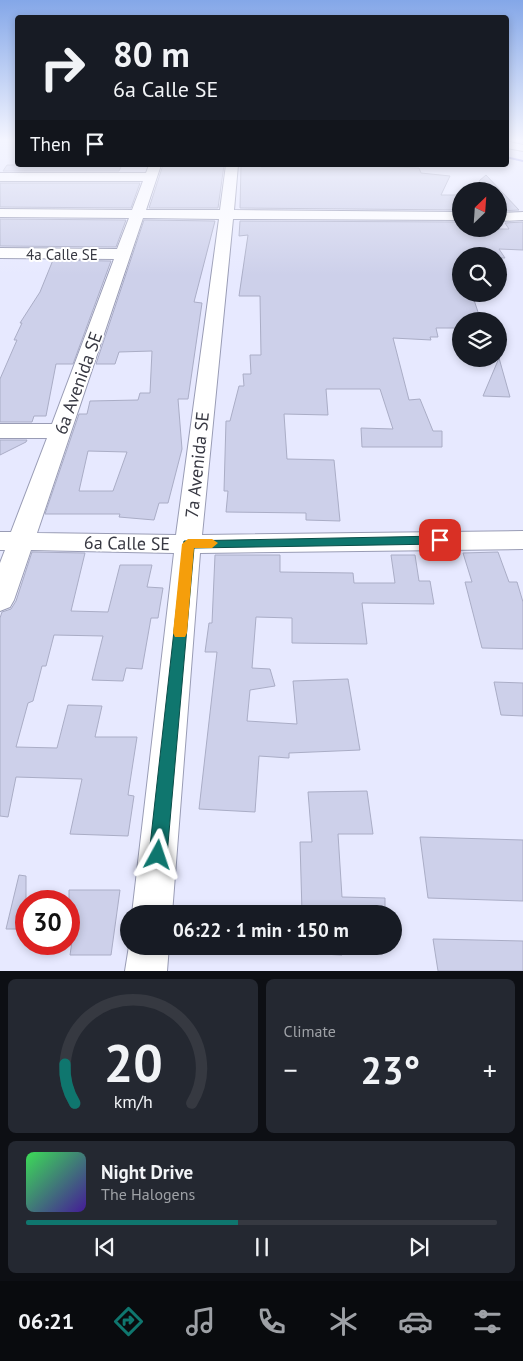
<!DOCTYPE html>
<meta charset="utf-8">
<style>
body{margin:0;font-family:"PT Sans",sans-serif;background:#242831;color:#f1f3f6;height:100vh;display:flex;flex-direction:column;font-size:19px;white-space:nowrap}
*{box-sizing:border-box;margin:0}
p{font-size:16px;color:#9ea1a6}
.icon{flex:none;width:28px;height:28px;fill:none;stroke:currentColor;stroke-width:2;stroke-linecap:round;stroke-linejoin:round}
.map{position:relative;height:971px;overflow:hidden}
.details{display:flex;flex-direction:column;gap:8px;padding:8px;background:#0d0f14;flex:1}
.details>*{flex:none}
.top-card{position:absolute;left:15px;top:15px;width:494px;height:152px;border-radius:5px;box-shadow:0 2px 8px #0003;background:#171b24;color:#f1f3f6;overflow:hidden}
.needle{width:32px;rotate:25deg}
.fabs{position:absolute;left:452px;top:182px;display:grid;gap:10px}
.fabs a{display:grid;place-items:center;width:55px;height:55px;border-radius:50%;background:#171b24;box-shadow:0 2px 8px #0003;font-size:25px}
.speed{position:absolute;left:15px;top:890px;display:flex;gap:10px;font-size:25px;font-weight:700;text-align:center}
.speed>*{display:grid;place-content:center;width:65px;height:65px;border-radius:50%;background:#171b24;box-shadow:0 2px 8px #0003;line-height:1}
.speed .limit{border:8px solid #d22;background:#fff;color:#111}
.pin{position:absolute;display:grid;place-items:center;width:42px;height:42px;color:#fff;margin:-21px;border-radius:10px;box-shadow:0 2px 8px #0006}
.me{position:absolute;width:55px;margin:-28px;rotate:5deg;stroke-linejoin:round;filter:drop-shadow(0 0 4px #0008)}
.turn{display:flex;align-items:center;gap:18px;height:105px;padding:0 15px;font-size:22px}
.turn .icon{width:65px;height:65px;stroke-width:2.5}
.turn b{display:block;font-size:35px;line-height:42px}
.then{display:flex;align-items:center;height:48px;padding:0 15px;background:#0003;gap:10px;font-size:19px}
.big{font-size:38px;font-weight:800;line-height:1.1}
.details .tile{flex:1;display:flex;flex-direction:column;justify-content:center;gap:8px;min-width:0;padding:0 18px;border-radius:8px;background:#242831}
.details .dial{align-items:center;gap:0}
.dial svg{height:130px;overflow:visible;fill:none;stroke:#363941;stroke-width:7;stroke-linecap:round;text-anchor:middle}
.dial text{fill:#f1f3f6;stroke:none}
.song{display:flex;align-items:center;gap:15px}
.cover{width:60px;height:60px;border-radius:8px;background:linear-gradient(135deg,hsl(130 70% 55%),hsl(260 70% 35%))}
.played{height:5px;border-radius:2px;background:linear-gradient(90deg,#0f766e 45%,#363941 45%)}
.keys{display:flex;justify-content:space-around;direction:ltr}
.heat{display:flex;justify-content:space-between;align-items:center;font-size:28px;direction:ltr}
.details .tiles{flex:1;display:grid;gap:8px;grid-template-columns:1fr 1fr}
.tile:last-child{grid-column:span 2}
.trip{position:absolute;left:120px;top:905px;width:282px;height:50px;border-radius:25px;background:#171b24;box-shadow:0 2px 8px #0003;font-weight:800;line-height:50px;text-align:center}
.menu{display:flex;height:80px;justify-content:space-around;align-items:center;background:#090b0e;color:#9ea1a6}
.menu .icon{width:35px;height:35px}
.menu .selected{color:#0f766e}
.menu b{font-size:22px;color:#f1f3f6}
.map>svg:first-child{display:block}
</style>
<div class="map">
<svg width="523" height="971" viewBox="0 0 523 971">
<rect width="100%" height="100%" fill="#e7e9ff"/>
<g fill="none" stroke-linecap="round" stroke-linejoin="round">
<path fill="#8f93e9" fill-rule="evenodd" d="M506,156l17,4v2l-17,-4z"/>
</g>
<path fill="#cdd0ea" stroke="#aaadc6" fill-rule="evenodd" d="M7,165h115l-3,6h-116z
M163,165h61l-6,43h-69z
M241,165h19l1,2 87,-2 71,3 2,5 29,3 -9,19h20v15l-221,-2z
M486,175l33,35 -20,1v-20h-14l-6,-10z
M0,183h140l-9,25 -131,-1z
M0,219l126,1 -10,27 -116,-1z
M144,220l71,1 -21,81 8,1 -14,96h-10l4,50 -14,54h-9l-5,17 -35,-3 1,-3h-75l34,-100h8l3,-13 48,-1 2,-7h10l2,-42 -33,1 -4,12h-19zM88,451l39,1 -14,39h-34z
M240,221l221,1v7h48l-4,-6 18,-1v28l-24,-1 6,9 -44,-2v38h11l9,27h-20v7h-25l2,9h-8l1,3 -38,-2 16,62 11,-1 13,32h9v16h-80l-1,-19 32,1 -13,-40h-54l2,26 -44,-1 3,45 47,1 6,61 -34,-1v-7l-80,-1 2,-21h-4l2,-70h4l9,-35h5l-1,-12h8l-1,-19h11l-1,-59h-21l9,-61 -9,1z
M53,260l58,1 -38,103h-17l-10,52h-12l-2,6h-32v-43l17,-39h-3l8,-17h-2l20,-31z
M499,358l11,39 -27,-1z
M0,440h27l-1,2 -26,13z
M32,552l53,1 -14,58 37,1 12,-47h32l-5,22 16,1 -5,30h-7l-9,51 -16,-1 -3,13 -31,-1 11,-44 -49,-1 -8,31h-4l-9,35 -5,2 -12,44 41,1 11,-43 34,1 -7,31h42l-9,58 6,1 -6,40 -58,-2 12,-55 -66,-2 -8,40 -8,-1v-198l2,-6 9,-3 5,-8z
M498,552l11,30h8l6,20v47l-41,-1 -17,-66h7l-9,-29z
M215,555h65v17l73,1 1,10h41l-4,-28h24l4,26h11l4,23 -72,-1 5,41 -75,-1v-25l-36,-1 -4,51 18,1 5,17 -25,4 -3,31 50,3 -4,-43 55,-2 12,71 -71,3v5l-30,-2 -4,56 -56,-3 18,-157h-12l4,-29h3z
M494,682l29,1v33l-22,-1z
M367,791l6,43h-35l4,63 43,1v16h-85l2,-2 -2,-70h12l-4,-50z
M420,837l103,3v61l-95,-3z
M19,875l7,1v53h-20z
M69,890h51l-9,65h-41l4,-27h-5z
M433,939l90,2v30h-85z
M300,946h42v9l-42,-2z"/>
<g fill="none" stroke-linecap="round" stroke-linejoin="round">
<g stroke="#999cb5" stroke-width="2">
<path id="street" d="M506,141l17,4v6l-17,-3z
M149,165h12l-15,45h74l6,-45h12l-4,45 227,2v8l-228,-1 -31,316 321,-4v18l-323,4 -28,361h-40l42,-361 -143,-3 -17,50 -4,7 -10,4v-48l5,-13h-5v-18h11l36,-94h-47v-14h52l62,-165 -114,-1v-10l117,1 12,-31 -129,-1v-8l132,1 11,-29h-143v-8h146zM143,218l76,1 -43,316 -139,-2z
M523,212v8l-24,1v-8z
M129,946h40l-2,25h-42z"/>
</g>
<use href="#street" fill="#fff" fill-rule="evenodd"/>
</g>
<linearGradient id="sky" x2="0" y2="1"><stop stop-color="#84a7e8"/><stop offset="0.51" stop-color="#f4f5ff"/><stop offset="1" stop-color="#f4f5ff" stop-opacity="0"/></linearGradient>
<rect width="523" height="275" fill="url(#sky)"/>
<path fill="#0f766e" stroke="#0a4d48" d="M440,536l6,4 -6,4 -246,4 -27,307 -3,7 -6,2 -7,-2 -2,-7 35,-314z"/>
<path fill="#f59e0b" d="M188,539h24l6,4 -6,5h-18l-7,85 -2,4h-10l-2,-4 9,-89z"/>
<g text-anchor="middle" dominant-baseline="central" stroke-width="4" stroke-linejoin="round" paint-order="stroke">
<g font-size="15" fill="#383943" stroke="#fff">
<text x="62" y="254">4a Calle SE</text>
</g>
<g font-size="18" fill="#383943" stroke="#fff">
<text transform="translate(78 383) rotate(-70)">6a Avenida SE</text>
<text transform="translate(197 465) rotate(-84)">7a Avenida SE</text>
<text transform="translate(127 543) rotate(1)">6a Calle SE</text>
</g>
</g>
</svg>
<div class="fabs">
<a><svg class="needle" viewBox="-14 -14 28 28"><path d="M0-13l5 13h-10z" fill="#e53935"/><path d="M0 13l5-13h-10z" fill="#9ea1a6"/></svg></a>
<a><svg class="icon" aria-label="search" viewBox="0 0 24 24"><circle cx="10" cy="10" r="6"/><path d="M15 15l6 6"/></svg></a>
<a><svg class="icon" aria-label="layers" viewBox="0 0 24 24"><path d="M12 4l9 5-9 5-9-5zM3 14l9 5 9-5"/></svg></a>
</div>
<div class="speed"><div class="limit">30</div></div>
<div class="pin" style="left:440px;top:540px;background:#d93025"><svg class="icon" aria-label="arrive" viewBox="0 0 24 24"><path d="M6 21V4h12l-3 4 3 4H6"/></svg></div>
<svg class="me" style="left:158px;top:855px" viewBox="-20 -20 40 40"><path d="M0-17L14 15 0 8-14 15z" fill="#0f766e" stroke="#fff" stroke-width="4"/></svg>
<div class="trip">06:22 · 1 min · 150 m</div>
<div class="top-card">
<div class="turn"><svg class="icon" aria-label="right" viewBox="0 0 24 24"><path d="M7 20v-9h11M14 6l5 5-5 5"/></svg><div><b>80 m</b>6a Calle SE</div></div>
<div class="then">Then<svg class="icon" aria-label="arrive" viewBox="0 0 24 24"><path d="M6 21V4h12l-3 4 3 4H6"/></svg></div>
</div>
</div>
<section class="details">
<div class="tiles">
<div class="tile dial"><svg viewBox="0 0 100 80">
<path d="M14 69A42 42 0 1 1 86 69"/>
<path d="M14 69A42 42 0 0 1 8 45" stroke="#0f766e"/>
<text x="50" y="56" font-size="32" font-weight="700">20</text>
<text x="50" y="72" font-size="11">km/h</text>
</svg></div>
<div class="tile"><p>Climate</p>
<div class="heat"><a>−</a><b class="big">23°</b><a>+</a></div>
</div>
<div class="tile">
<div class="song"><i class="cover"></i><div><b>Night Drive</b><p>The Halogens</p></div></div>
<div class="played"></div>
<div class="keys"><svg class="icon" aria-label="previous" viewBox="0 0 24 24"><path d="M18 5L8 12l10 7zM5 5v14"/></svg><svg class="icon" aria-label="pause" viewBox="0 0 24 24"><path d="M8 5v14M16 5v14"/></svg><svg class="icon" aria-label="next" viewBox="0 0 24 24"><path d="M6 5l10 7-10 7zM19 5v14"/></svg></div>
</div>
</div>
</section>
<nav class="menu">
<b>06:21</b>
<svg class="icon selected" aria-label="directions" viewBox="0 0 24 24"><path d="M12 3l9 9-9 9-9-9zM9 14v-3h6M13 9l2 2-2 2"/></svg>
<svg class="icon" aria-label="music" viewBox="0 0 24 24"><path d="M9 18V5l10-2v13"/><circle cx="6" cy="18" r="3"/><circle cx="16" cy="16" r="3"/></svg>
<svg class="icon" aria-label="phone" viewBox="0 0 24 24"><path d="M5 4h4l2 5-3 2q2 4 5 5l2-3 5 2v4C11 20 4 13 5 4z"/></svg>
<svg class="icon" aria-label="climate" viewBox="0 0 24 24"><path d="M12 3v18M4 7l16 10M4 17L20 7"/></svg>
<svg class="icon" aria-label="car" viewBox="0 0 24 24"><path d="M5 17H2v-5l4-1 3-4h7l3 4 3 1v5h-3M9 17h6M6 11h13"/><circle cx="7" cy="17" r="2"/><circle cx="17" cy="17" r="2"/></svg>
<svg class="icon" aria-label="filters" viewBox="0 0 24 24"><path d="M4 7h16M4 17h16"/><circle cx="9" cy="7" r="2"/><circle cx="15" cy="17" r="2"/></svg>
</nav>
